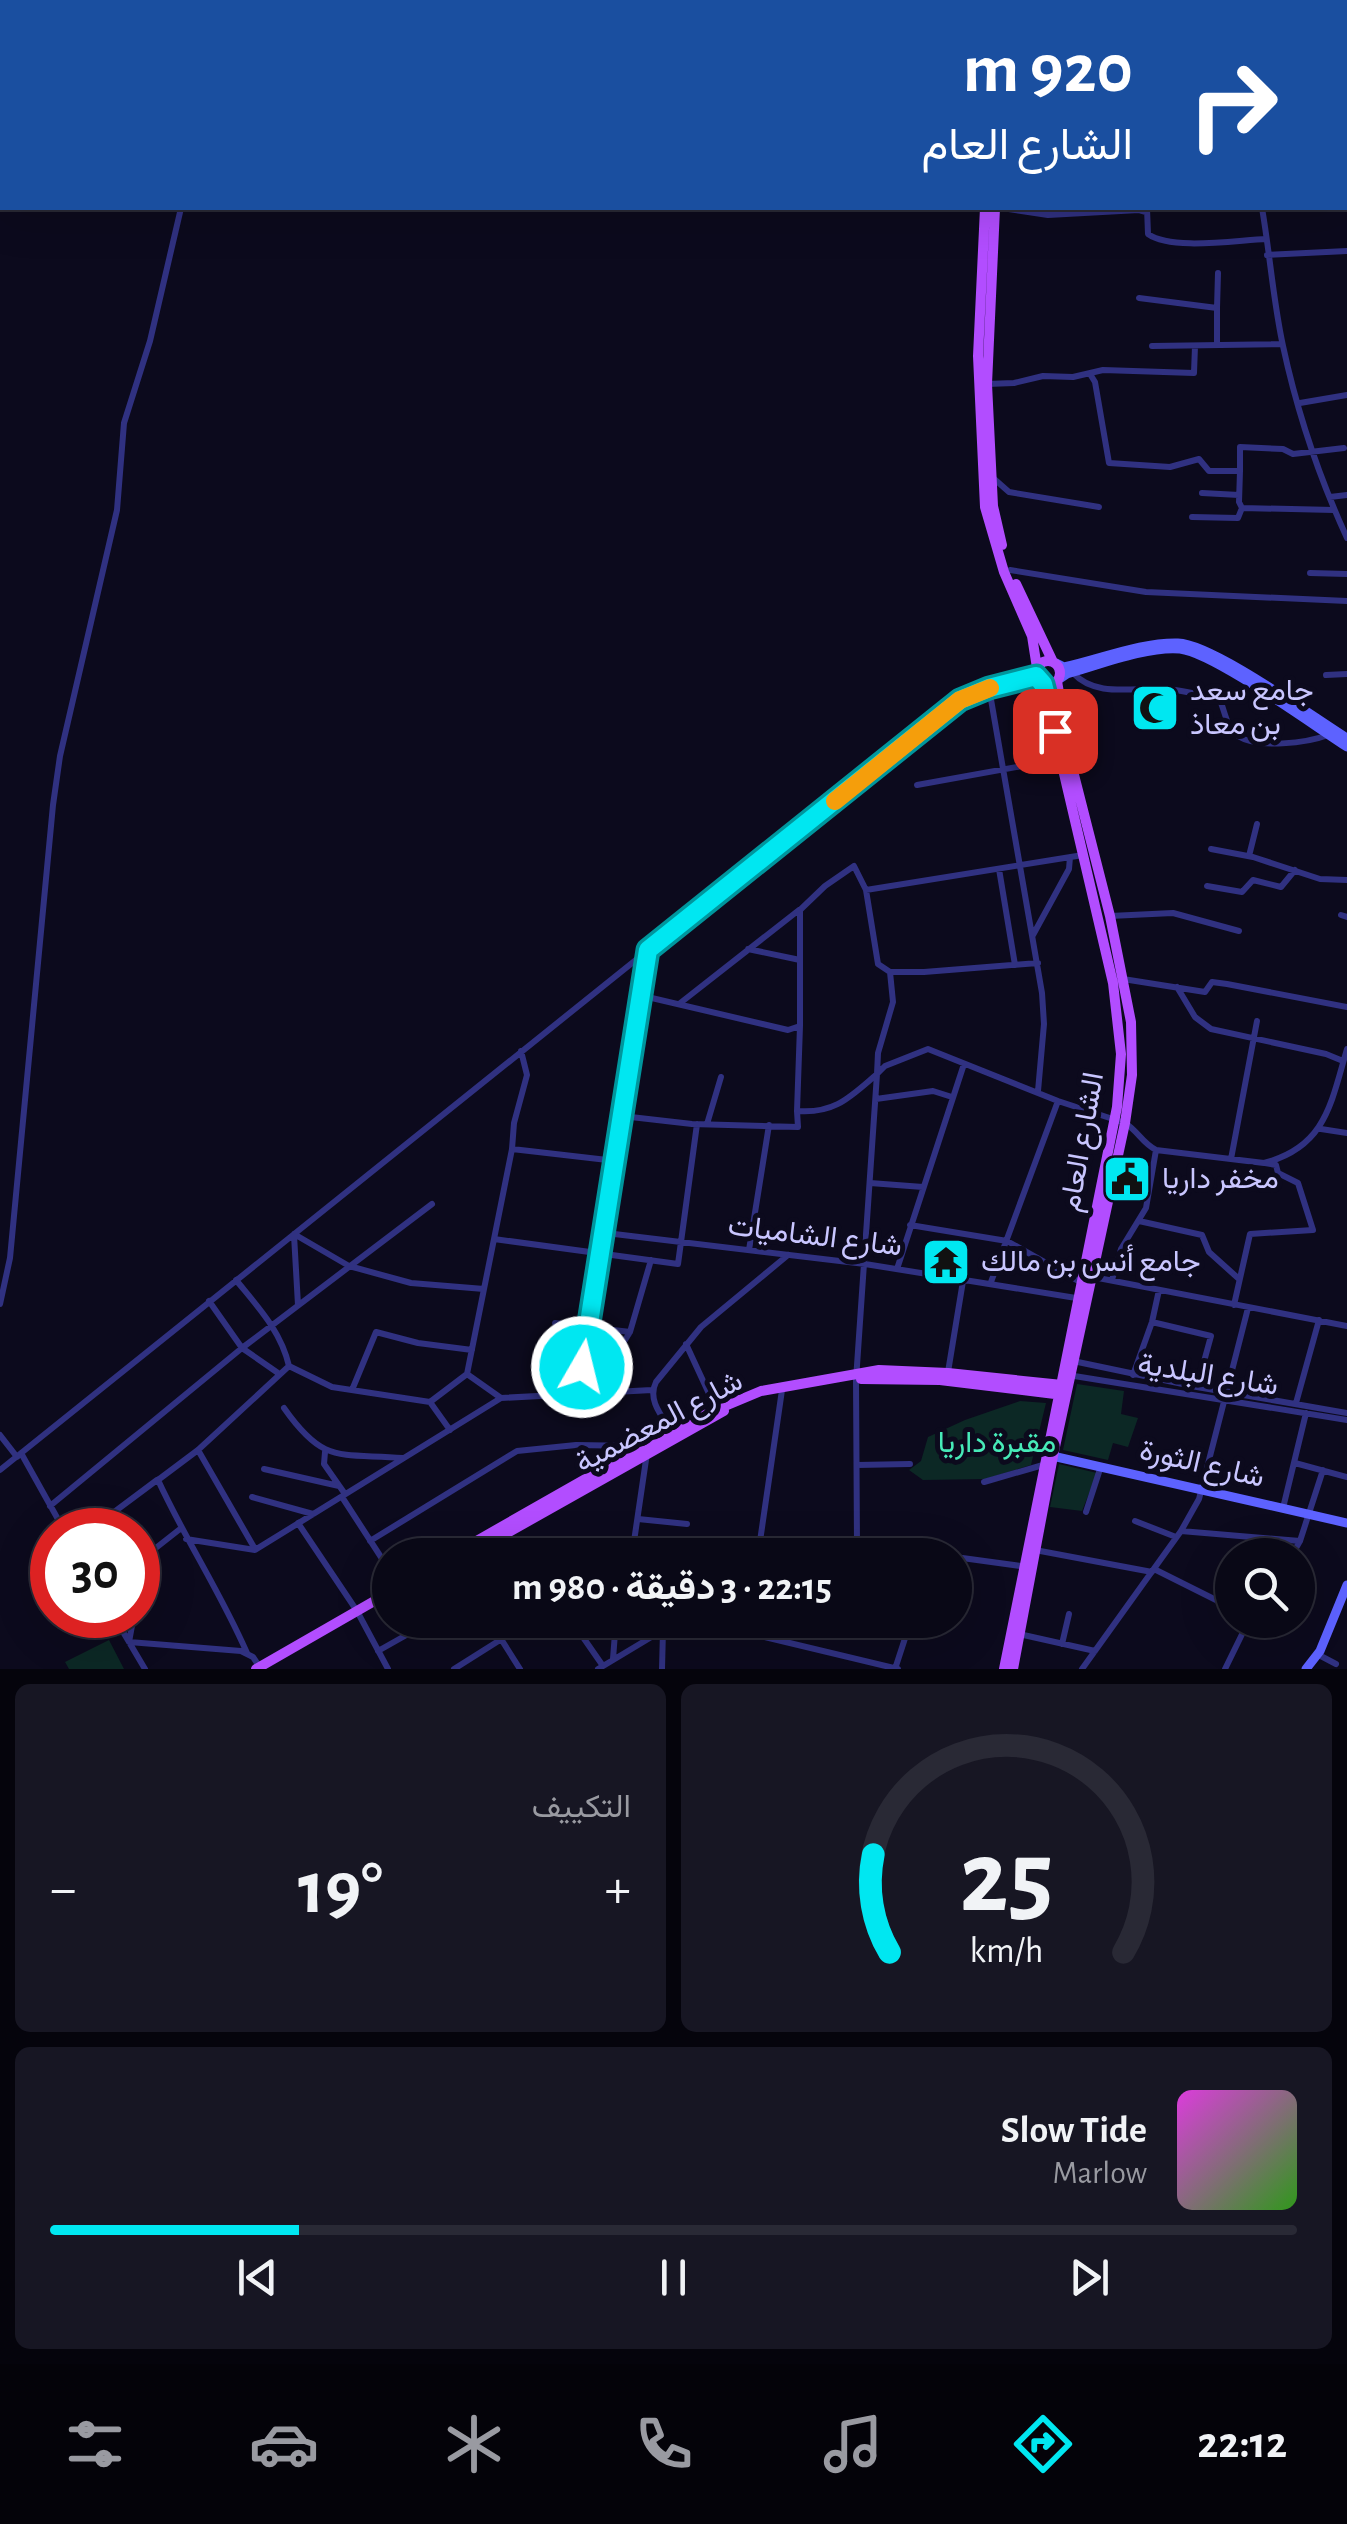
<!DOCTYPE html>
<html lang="ar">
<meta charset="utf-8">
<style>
body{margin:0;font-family:"Alegreya Sans",Vazirmatn,sans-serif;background:#171623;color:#f1f3f6;direction:rtl;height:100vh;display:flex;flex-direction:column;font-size:38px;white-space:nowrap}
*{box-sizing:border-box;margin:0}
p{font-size:32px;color:#999aa1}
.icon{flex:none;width:55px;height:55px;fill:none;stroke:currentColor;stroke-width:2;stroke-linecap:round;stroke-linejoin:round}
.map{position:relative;height:1669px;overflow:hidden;direction:ltr}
.panel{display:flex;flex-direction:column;gap:15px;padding:15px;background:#05040c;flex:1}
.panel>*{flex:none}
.hud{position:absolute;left:0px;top:0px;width:1348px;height:210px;box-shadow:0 10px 40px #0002,0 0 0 2px #292935;direction:rtl;background:#1a4fa0;color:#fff;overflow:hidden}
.fabs{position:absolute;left:1215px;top:1538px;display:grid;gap:20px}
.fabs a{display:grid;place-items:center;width:100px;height:100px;border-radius:50%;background:#090816;box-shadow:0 10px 40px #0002,0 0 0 2px #292935;font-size:50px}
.speed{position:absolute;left:30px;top:1508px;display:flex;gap:20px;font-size:50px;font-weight:700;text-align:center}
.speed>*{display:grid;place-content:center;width:130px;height:130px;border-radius:50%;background:#090816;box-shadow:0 10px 40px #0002,0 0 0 2px #292935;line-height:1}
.speed .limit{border:15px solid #d22;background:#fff;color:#111}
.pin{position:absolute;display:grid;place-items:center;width:85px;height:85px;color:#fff;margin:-42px;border-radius:20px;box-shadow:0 5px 15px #0006}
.me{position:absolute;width:110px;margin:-55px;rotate:8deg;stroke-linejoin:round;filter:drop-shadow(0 0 8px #0008)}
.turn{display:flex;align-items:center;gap:35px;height:210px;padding:0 50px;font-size:45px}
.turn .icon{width:130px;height:130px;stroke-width:2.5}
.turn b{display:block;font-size:70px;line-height:85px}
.big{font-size:75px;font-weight:700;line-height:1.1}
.panel .card{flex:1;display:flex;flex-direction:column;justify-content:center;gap:15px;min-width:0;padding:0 35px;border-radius:15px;background:#171623}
.panel .dial{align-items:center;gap:0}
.dial svg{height:260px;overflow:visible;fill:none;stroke:#292935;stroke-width:7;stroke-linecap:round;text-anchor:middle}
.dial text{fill:#f1f3f6;stroke:none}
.song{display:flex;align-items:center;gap:30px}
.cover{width:120px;height:120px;border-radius:15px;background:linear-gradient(135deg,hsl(300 70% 55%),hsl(110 70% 35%))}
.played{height:10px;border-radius:5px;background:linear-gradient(90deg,#00e7f1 20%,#292935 20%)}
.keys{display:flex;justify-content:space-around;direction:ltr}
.heat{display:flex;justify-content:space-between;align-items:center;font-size:55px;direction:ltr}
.panel .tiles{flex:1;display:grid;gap:15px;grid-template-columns:1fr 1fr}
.card:last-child{grid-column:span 2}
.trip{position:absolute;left:372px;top:1538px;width:600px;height:100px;border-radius:50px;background:#090816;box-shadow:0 10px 40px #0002,0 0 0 2px #292935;font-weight:700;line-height:100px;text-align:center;direction:rtl}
.tabs{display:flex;height:160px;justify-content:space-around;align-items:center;background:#040309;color:#999aa1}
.tabs .icon{width:70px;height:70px}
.tabs .selected{color:#00e7f1}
.tabs b{font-size:45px;color:#f1f3f6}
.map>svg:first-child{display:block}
</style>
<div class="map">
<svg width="1347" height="1669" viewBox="0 0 1347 1669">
<rect width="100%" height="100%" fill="#0c0a1d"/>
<path fill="#0c2825" d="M1077,1384l47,7 -3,23 17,4 -10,29 -15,-4 -5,17 -45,-10z
M1020,1401l26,2 -15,62 -46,14 -62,1 -14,-10 12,-9 7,-24 37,-17z
M1059,1464l38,9 -15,38 -32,-4z
M109,1640l15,29h-55l-4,-7z"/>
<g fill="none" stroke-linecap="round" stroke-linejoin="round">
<path stroke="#067887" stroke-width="18" d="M158,0l1,2
M200,0l1,2"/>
<path stroke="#303181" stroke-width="6" d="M1345,153h2
M1002,208l46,7 91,-5 7,2
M1147,208l1,26c24,17 89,6 118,5
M1262,208c8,46 11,92 21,138 14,65 36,131 64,192
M1267,255l80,-4
M1139,298l78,10v37
M1217,308l1,-35
M1152,346l130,-2
M1090,374l5,8 14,81 61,4 29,-8 10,12h31l-1,31 3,6 92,2
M987,384l27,-1 29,-7 30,1 30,-7 91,3 1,-27
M1300,403l47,-8
M1240,471v-24l43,2 10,5 51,-6
M992,477l17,15 90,15
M1202,493l37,2
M1330,497l17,-2
M1192,517l46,1 4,-10
M1010,570l136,22 201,9
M1310,573l37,1
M1073,673c23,25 61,14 91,16 19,1 38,6 56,11 5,12 7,29 18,36 20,13 69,7 90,-1
M1326,675l21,-1
M989,688l53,305 2,31 -6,67
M917,785l144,-26
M1211,849l42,8 67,22 27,1
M1249,856l8,-32
M999,869l16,96
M1207,886l35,6 11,-12 28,7 14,-17
M866,890l217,-35
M1341,915l6,2
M1110,916l63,-3 66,18
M1033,935l36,-66 1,-12
M748,949l52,11
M890,972h34l114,-9
M1123,979l82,13 7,-10 15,2 120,23
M1177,987l18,30 16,12 115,25 17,7
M679,1004l120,-94
M876,1099l57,-8 19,6
M797,1111l3,-85
M622,1116l70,8 106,3 -1,-16c38,3 53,-14 80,-37l1,-21 15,-51 -3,-30 -12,-8 -12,-74 -12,-24 -29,20 -25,24v116l-12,4 -149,-35
M707,1124l14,-47
M1321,1129l26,4
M512,1149l104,12
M1231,1159l26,-138
M870,1183l53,4
M1139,1221l63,14 7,17 30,27
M910,1225l97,16 73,41
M606,1233l259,31 211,34
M294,1234l55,32 62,17 73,6
M294,1235l4,70
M494,1239l184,25 19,-140
M749,1250l20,-125
M897,1269l67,-205
M1093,1277l254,49
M236,1280c22,27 45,51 53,86l43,21 98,15
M1112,1280l9,-31 25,-41 10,-58
M991,1282l67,-181
M209,1301l33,47 36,25
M0,1304l10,-46 43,-453 7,-49 57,-246 7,-87 26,-82 31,-133
M1234,1305l16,-71 63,-4 -15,-47 -20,-10 -2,-8 -11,-2
M1152,1322l59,14 -14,51
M555,1323l75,9
M686,1344l31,67
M1073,1361l124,26 150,26
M948,1372l15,-91
M467,1374l34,24 151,-8
M1068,1375l279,45
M1133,1375l19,-53 7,-32
M352,1390l24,-58 42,11 54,7
M593,1392l37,-60 21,-72
M579,1394l69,-442
M1296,1403l23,-83
M284,1408c40,57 55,45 119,50
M450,1430l-20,-28 37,-28 45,-225 2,-26 13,-48 -6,-24
M672,1432c-10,-16 -25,-32 -16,-50l45,-55 87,-72
M0,1435l17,22
M198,1450l57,99
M325,1452l-1,12 21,30
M21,1453l43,77
M1295,1463l52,14
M857,1465l53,-1
M264,1469l75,17
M0,1470l960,-770 29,-12 47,-12
M984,1482l59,-17
M252,1497l61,17
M342,1497l48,74
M50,1506l192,-158 190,-144
M1283,1508l23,-95
M1086,1512l15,-46
M638,1519l49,5
M1135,1521l41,16
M298,1523l59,88 31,58
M90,1530l67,-50
M1181,1531l119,10
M186,1539l69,11 246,-152
M370,1541l147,-90 59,-6 62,1
M857,1546l-1,-166 21,-306 8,-8 43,-17 130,52 67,22c13,8 17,20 31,27l108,13c62,-16 67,-60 83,-114
M1035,1550l117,22
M632,1555l15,-102
M758,1555l24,-165
M816,1555l41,-9 87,9
M1292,1555l8,-14 23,-71
M955,1557l73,10
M138,1562l42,-33
M1154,1569l78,39
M138,1593l5,-33
M113,1615l32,54
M134,1615l-5,27 112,9 12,6 6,9
M489,1620l31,49
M571,1620l32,46
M694,1620l204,49
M579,1632l18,-12
M1019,1634l76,17
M1062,1644l7,-30
M378,1651l55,-31
M247,1653c-26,-60 -62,-114 -89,-173l40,-30 91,-84
M1317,1654l19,10
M613,1659l3,-39
M454,1669l46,-29
M598,1669l65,-39 25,-10
M662,1669l1,-39
M895,1669l16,-49
M1082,1669l99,-138 18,-32 49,-191
M1225,1669l24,-49"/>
<path stroke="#5d62ff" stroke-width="9" d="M1056,663l8,4c37,-8 77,-25 114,-24 35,1 135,74 169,95
M1058,680l9,-6c32,-9 81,-28 113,-25 34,4 134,77 167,98
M1048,1455l299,68
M1306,1669l14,-18 27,-66"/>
<path stroke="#b24dff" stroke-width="10" d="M983,0v2
M991,0v2
M985,208l-7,148 7,151 19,65 28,64 5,32
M995,208l-8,176 6,122 9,39
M1016,584l36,76
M1036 673a12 12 0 1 1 24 0a12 12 0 1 1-24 0Z
M861,1379l79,1 123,15
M452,1555l230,-131 79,-33 118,-21 69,3 114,12
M468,1555l256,-144
M256,1669l134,-77
M1004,1669l113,-562 4,-53 -8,-71 -70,-299
M1013,1669l40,-213 72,-333 7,-48 -1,-53 -21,-106 -39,-153 -14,-82"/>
</g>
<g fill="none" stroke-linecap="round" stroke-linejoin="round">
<g stroke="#00969d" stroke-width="25">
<path id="route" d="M582,1367l66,-417 312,-250 29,-12 47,-12 7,8 12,47"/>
</g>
<use href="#route" stroke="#00e7f1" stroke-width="18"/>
<path stroke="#f59e0b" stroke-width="18" d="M835,801l125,-101 30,-12"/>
</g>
<defs>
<g id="mosque-square" transform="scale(2.5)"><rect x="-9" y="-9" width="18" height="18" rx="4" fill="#00e7f1" stroke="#0c0a1d"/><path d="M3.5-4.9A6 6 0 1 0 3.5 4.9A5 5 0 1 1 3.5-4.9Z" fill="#111"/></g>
<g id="civic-square" transform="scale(2.5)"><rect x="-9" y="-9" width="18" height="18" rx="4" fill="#00e7f1" stroke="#0c0a1d"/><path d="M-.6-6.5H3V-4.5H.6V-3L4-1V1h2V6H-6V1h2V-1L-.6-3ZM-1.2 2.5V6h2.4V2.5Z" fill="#111"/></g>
<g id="temple-square" transform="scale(2.5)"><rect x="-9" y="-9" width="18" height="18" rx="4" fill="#00e7f1" stroke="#0c0a1d"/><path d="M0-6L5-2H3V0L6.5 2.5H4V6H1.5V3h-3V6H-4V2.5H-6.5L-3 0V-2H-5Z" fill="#111"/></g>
</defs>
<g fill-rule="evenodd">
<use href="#mosque-square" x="1155" y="708"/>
<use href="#civic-square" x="1127" y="1179"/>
<use href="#temple-square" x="946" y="1262"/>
</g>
<g text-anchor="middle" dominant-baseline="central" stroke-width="10" stroke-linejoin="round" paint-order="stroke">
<g font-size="30" fill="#c9c6ff" stroke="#0c0a1d" text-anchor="start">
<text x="1190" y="691">جامع سعد<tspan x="1190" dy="34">بن معاذ</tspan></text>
<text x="1162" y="1179">مخفر داريا</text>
<text x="981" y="1262">جامع أنس بن مالك</text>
</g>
<g font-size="30" fill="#c9c6ff" stroke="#0c0a1d">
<text transform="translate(1082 1142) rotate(-80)">الشارع العام</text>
<text transform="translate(815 1236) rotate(7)">شارع الشاميات</text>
<text transform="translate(1208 1375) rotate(9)">شارع البلدية</text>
<text transform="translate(659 1422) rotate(-28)">شارع المعضمية</text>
<text transform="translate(1202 1464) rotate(13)">شارع الثورة</text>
</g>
<g font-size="30" fill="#47eab8" stroke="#0c0a1d">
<text x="997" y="1443">مقبرة داريا</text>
</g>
</g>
</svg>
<div class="fabs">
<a><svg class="icon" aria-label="search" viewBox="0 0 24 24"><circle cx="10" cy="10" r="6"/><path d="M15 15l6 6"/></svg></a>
</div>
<div class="speed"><div class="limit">30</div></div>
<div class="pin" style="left:1055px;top:731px;background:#d93025"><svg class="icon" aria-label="arrive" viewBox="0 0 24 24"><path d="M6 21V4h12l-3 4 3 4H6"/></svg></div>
<svg class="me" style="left:582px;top:1367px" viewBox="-20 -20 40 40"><circle r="17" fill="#00e7f1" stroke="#fff" stroke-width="3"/><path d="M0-11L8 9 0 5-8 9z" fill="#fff"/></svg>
<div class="trip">22:15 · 3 دقيقة · 980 m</div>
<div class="hud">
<div class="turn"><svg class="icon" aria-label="right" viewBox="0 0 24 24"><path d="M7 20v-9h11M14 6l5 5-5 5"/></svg><div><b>920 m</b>الشارع العام</div></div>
</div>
</div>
<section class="panel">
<div class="tiles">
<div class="card dial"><svg viewBox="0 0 100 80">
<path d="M14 69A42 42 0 1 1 86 69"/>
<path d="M14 69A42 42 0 0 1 9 39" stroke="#00e7f1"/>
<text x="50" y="56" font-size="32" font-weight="700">25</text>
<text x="50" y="72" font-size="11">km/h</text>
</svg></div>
<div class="card"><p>التكييف</p>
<div class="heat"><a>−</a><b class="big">19°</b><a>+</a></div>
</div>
<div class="card">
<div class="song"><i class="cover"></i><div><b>Slow Tide</b><p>Marlow</p></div></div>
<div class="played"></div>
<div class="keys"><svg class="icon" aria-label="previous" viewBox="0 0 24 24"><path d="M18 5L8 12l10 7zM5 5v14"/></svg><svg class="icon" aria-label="pause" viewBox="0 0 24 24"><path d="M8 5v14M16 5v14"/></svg><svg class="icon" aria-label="next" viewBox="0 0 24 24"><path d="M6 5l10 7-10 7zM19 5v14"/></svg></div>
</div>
</div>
</section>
<nav class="tabs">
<b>22:12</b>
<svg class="icon selected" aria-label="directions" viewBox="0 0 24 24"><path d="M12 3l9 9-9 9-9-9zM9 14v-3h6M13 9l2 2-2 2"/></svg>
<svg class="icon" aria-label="music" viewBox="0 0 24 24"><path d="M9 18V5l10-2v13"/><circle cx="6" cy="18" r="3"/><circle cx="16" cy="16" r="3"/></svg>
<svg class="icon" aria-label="phone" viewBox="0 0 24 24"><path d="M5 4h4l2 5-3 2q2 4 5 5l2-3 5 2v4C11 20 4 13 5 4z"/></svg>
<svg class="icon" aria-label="climate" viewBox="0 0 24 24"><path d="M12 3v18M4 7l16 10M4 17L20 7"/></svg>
<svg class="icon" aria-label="car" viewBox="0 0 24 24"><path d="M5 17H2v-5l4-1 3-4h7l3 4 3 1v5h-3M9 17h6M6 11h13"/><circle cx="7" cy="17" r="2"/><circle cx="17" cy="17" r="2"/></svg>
<svg class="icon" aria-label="filters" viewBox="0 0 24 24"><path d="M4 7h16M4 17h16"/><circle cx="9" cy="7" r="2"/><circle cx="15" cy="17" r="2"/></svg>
</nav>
